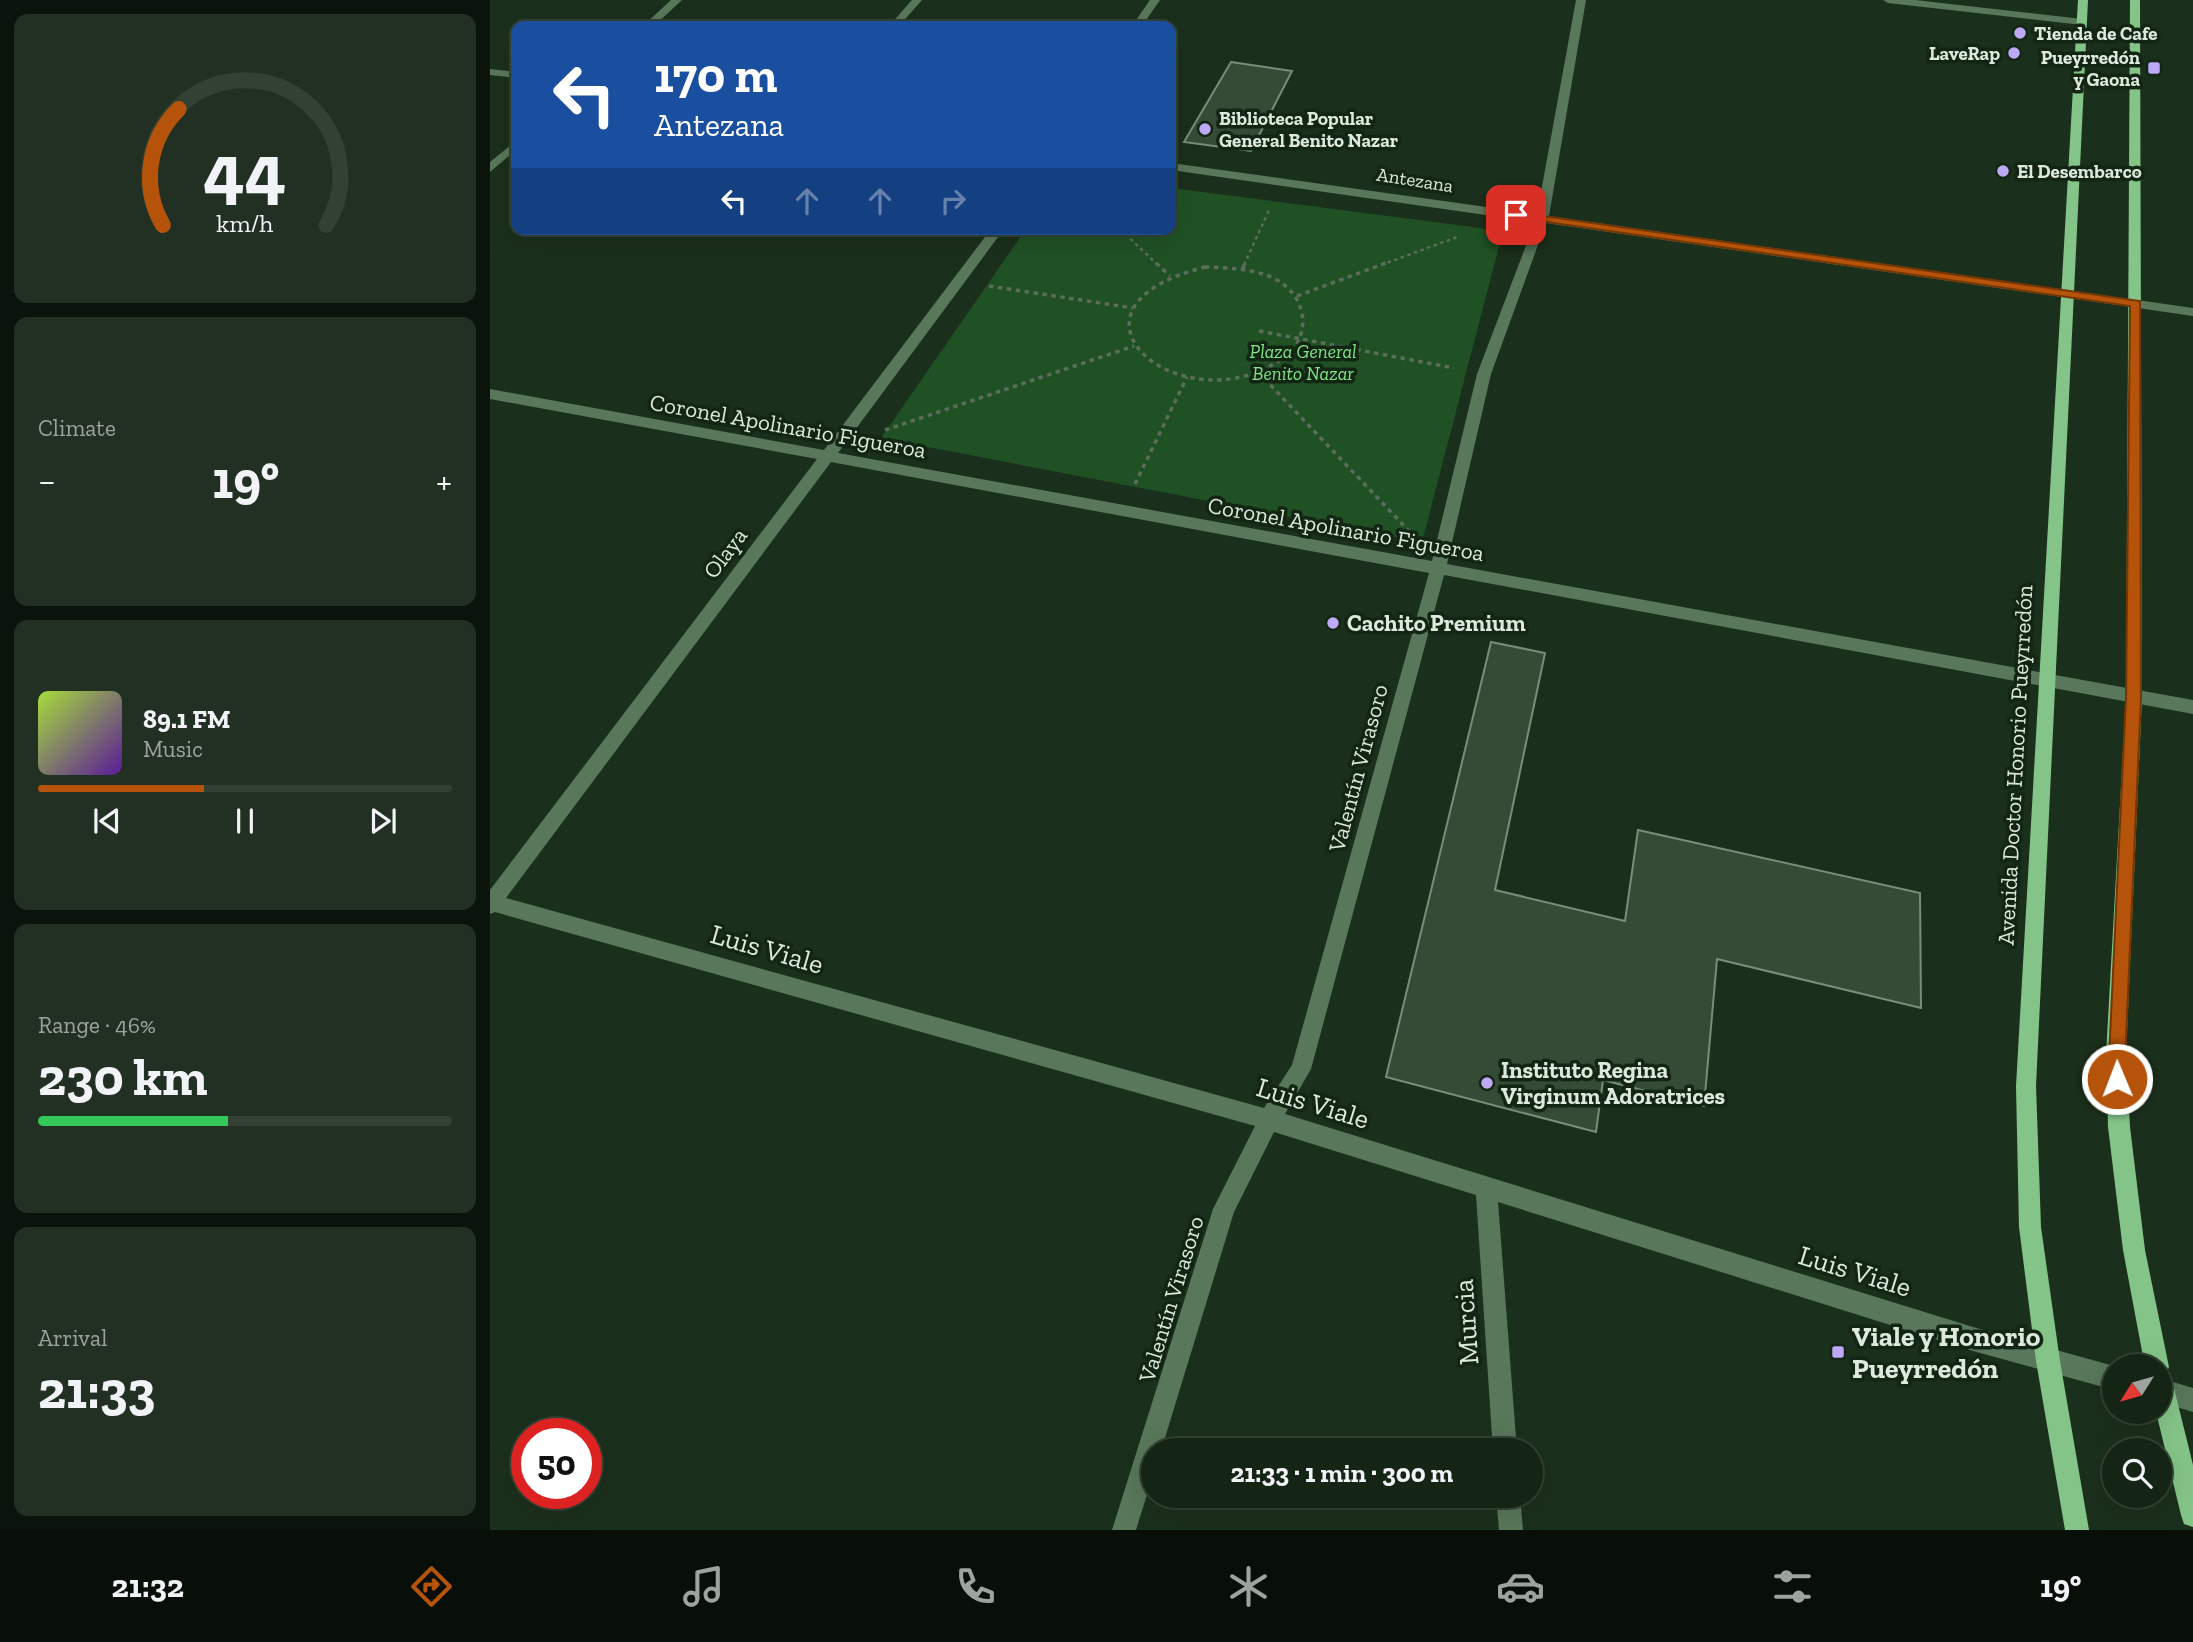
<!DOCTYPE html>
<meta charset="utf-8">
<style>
body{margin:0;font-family:"Zilla Slab",serif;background:#213022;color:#f1f3f6;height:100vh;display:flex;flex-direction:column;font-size:26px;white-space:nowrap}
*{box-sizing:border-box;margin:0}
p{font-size:23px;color:#9da4a0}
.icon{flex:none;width:38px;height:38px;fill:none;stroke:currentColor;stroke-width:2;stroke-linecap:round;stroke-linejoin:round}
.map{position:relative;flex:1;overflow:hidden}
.sheet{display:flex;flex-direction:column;gap:14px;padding:14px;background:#0b140c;width:490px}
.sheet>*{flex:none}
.guide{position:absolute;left:21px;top:21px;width:665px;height:214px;border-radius:14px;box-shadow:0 7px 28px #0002,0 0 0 2px #334134;background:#1a4fa0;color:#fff;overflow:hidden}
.needle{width:46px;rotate:233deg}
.buttons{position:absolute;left:1612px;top:1354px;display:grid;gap:14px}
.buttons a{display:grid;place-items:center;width:70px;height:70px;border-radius:50%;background:#142415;box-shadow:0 7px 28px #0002,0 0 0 2px #334134;font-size:35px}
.speed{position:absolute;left:21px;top:1418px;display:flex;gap:14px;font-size:35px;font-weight:700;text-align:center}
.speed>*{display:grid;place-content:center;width:91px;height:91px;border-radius:50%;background:#142415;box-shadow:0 7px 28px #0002,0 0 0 2px #334134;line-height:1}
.speed .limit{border:10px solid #d22;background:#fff;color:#111}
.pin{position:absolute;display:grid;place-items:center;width:60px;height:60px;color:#fff;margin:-30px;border-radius:14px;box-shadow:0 4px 10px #0006}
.me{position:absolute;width:77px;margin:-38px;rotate:359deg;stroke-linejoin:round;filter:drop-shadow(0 0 5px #0008)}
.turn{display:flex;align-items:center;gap:24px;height:147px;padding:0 28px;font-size:32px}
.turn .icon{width:91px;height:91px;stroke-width:2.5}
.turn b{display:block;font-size:49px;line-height:60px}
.lanes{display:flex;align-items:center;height:66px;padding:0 28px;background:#0003;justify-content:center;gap:35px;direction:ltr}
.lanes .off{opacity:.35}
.big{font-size:52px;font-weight:700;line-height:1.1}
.sheet .tile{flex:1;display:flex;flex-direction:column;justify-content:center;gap:10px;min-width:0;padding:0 24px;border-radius:14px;background:#213022}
.sheet .dial{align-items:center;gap:0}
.dial svg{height:182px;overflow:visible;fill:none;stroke:#334134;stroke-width:7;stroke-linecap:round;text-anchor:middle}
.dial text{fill:#f1f3f6;stroke:none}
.song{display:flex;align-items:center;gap:21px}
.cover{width:84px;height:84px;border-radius:10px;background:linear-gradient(135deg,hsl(80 70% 55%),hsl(270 70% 35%))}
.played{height:7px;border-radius:4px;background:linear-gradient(90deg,#b45309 40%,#334134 40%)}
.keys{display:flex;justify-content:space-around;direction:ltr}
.heat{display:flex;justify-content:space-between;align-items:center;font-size:38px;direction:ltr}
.charge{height:10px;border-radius:5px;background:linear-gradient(90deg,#34c759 46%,#334134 0)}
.trip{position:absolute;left:651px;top:1438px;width:402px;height:70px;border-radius:35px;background:#142415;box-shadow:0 7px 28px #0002,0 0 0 2px #334134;font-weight:700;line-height:70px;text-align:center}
.dock{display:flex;height:112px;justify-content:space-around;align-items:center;background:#080e08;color:#9da4a0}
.dock .icon{width:49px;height:49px}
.dock .current{color:#b45309}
.dock b{font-size:32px;color:#f1f3f6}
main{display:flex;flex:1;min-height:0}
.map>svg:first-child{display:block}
</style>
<main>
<section class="sheet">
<div class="tile dial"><svg viewBox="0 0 100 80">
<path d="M14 69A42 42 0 1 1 86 69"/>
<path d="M14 69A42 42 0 0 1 21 18" stroke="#b45309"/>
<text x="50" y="56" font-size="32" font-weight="700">44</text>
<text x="50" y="72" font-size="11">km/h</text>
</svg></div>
<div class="tile"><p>Climate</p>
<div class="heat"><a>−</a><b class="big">19°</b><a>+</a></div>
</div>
<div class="tile">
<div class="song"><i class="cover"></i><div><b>89.1 FM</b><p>Music</p></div></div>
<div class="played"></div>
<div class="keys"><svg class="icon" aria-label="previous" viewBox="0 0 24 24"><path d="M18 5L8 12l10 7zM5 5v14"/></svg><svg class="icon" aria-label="pause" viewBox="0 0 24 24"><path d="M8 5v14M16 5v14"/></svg><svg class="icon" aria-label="next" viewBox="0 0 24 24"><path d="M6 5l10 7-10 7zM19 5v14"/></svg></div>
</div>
<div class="tile"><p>Range · 46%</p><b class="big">230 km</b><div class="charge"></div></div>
<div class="tile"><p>Arrival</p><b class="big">21:33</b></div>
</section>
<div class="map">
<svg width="1703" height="1530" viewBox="0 0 1703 1530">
<rect width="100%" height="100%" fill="#1b301c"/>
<path fill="#205125" d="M681,188l332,43 -81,311 -541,-104 145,-209h145z"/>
<path fill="#354b36" stroke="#778f78" stroke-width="2" d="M741,62l61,9 -41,80 -67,-9z
M1001,642l54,11 -50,237 130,31 13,-91 282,63 1,115 -204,-49 -13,147 -101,-26 -7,52 -210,-55z"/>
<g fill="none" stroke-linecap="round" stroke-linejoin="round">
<path stroke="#5b6d5b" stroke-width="2.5" stroke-dasharray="3.5 3.5" stroke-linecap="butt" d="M630,229l38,36
M754,265l26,-57
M891,265l79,-29"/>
<path stroke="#5b6d5b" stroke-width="3.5" stroke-dasharray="4.5 4.5" stroke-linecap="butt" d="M666,263l14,13
M715,267c22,1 47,1 68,11 34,16 41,58 10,80 -100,71 -244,-49 -78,-91z
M753,268l2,-5
M499,286l144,22
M807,296l89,-33
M769,331l195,37
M768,372l152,160
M395,430l249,-84
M645,484l52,-107"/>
<path fill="#59775a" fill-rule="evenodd" d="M181,0h11l-28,26h-11z
M422,0h10l-23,26h-10z
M660,0h10l-18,26h-10z
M1086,0h10l-37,216 644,92v8l-647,-93 -55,151 -44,190 746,136v14l-749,-139 -133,494 -26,45 688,213 141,39v24l-141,-39 -475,-149 19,249h-24l-17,-256 -202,-63 -40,80 -73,239h-8v24l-17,55h-24l101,-321 42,-83 -760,-214 -5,2v-24l327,-431 -327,-60v-10l334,61 167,-221h13l-166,224 594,108 45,-187 58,-152 -364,-52v-7l366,51zM341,462l598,111 -137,492 -28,43 -758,-210z
M1393,0h32l167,19 5,3 -5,3 -194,-22z
M0,69l26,3v6l-26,-3z
M26,141v9l-26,22v-10z
M1670,1378l33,10v24l-33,-10z
M1006,1496h24l3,34h-24z"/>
<path fill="#85c488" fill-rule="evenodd" d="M1588,0h10l-52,1086 5,141 19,134 29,169h-24l-29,-169 -17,-134 -3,-141z
M1640,0h10l2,697 -16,358 4,72 15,123 24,117 -2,4 5,9 21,85v62l-9,-3 -3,-9 -25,-103h4v-45h-15l-22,-117 -15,-123 -2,-72 20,-358z"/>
</g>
<path fill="#b45309" stroke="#753606" stroke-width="2" d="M1026,212l624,89 1,396 -17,388 -7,3 -6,-3 -3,-6 18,-382 4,-391 -618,-89v-4z"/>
<g fill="#bda9f5" stroke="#122613" stroke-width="2.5">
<circle cx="1530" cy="33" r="7"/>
<circle cx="1524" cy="53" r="7"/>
<rect x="1657" y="61" width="14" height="14" rx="3.5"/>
<circle cx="715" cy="129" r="7"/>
<circle cx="1513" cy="171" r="7"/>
<circle cx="843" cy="623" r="7"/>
<circle cx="997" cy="1083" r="7"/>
<rect x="1341" y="1345" width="14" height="14" rx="3.5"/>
</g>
<g text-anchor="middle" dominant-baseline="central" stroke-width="7" stroke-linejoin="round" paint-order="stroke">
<g font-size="19" font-weight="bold" fill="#dce9dc" stroke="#122613" text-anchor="start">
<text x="1544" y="33">Tienda de Cafe</text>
<text x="1510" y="53" text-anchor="end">LaveRap</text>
<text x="1650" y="57" text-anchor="end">Pueyrredón<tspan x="1650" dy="22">y Gaona</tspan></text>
<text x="729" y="118">Biblioteca Popular<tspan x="729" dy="22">General Benito Nazar</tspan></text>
<text x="1527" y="171">El Desembarco</text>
</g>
<g font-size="19" fill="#dce9dc" stroke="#122613">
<text transform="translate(925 180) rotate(9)">Antezana</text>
</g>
<g font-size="19" font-style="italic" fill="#83e58a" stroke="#122613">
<text x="813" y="351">Plaza General<tspan x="813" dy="22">Benito Nazar</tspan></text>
</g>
<g font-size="23" fill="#dce9dc" stroke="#122613">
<text transform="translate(298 426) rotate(10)">Coronel Apolinario Figueroa</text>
<text transform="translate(856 529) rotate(10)">Coronel Apolinario Figueroa</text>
<text transform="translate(235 553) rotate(-53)">Olaya</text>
<text transform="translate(1525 765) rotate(-87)">Avenida Doctor Honorio Pueyrredón</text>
<text transform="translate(868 768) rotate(-75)">Valentín Virasoro</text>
<text transform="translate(681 1299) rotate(-73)">Valentín Virasoro</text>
</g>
<g font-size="23" font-weight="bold" fill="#dce9dc" stroke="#122613" text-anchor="start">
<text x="857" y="623">Cachito Premium</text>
<text x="1011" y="1070">Instituto Regina<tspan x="1011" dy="26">Virginum Adoratrices</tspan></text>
</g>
<g font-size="28" fill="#dce9dc" stroke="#122613">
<text transform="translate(277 949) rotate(16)">Luis Viale</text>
<text transform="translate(823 1103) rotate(17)">Luis Viale</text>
<text transform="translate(1365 1271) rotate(17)">Luis Viale</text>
<text transform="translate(976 1322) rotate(-94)">Murcia</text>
</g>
<g font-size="28" font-weight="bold" fill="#dce9dc" stroke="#122613" text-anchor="start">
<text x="1362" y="1336">Viale y Honorio<tspan x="1362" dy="32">Pueyrredón</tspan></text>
</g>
</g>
</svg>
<div class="buttons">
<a><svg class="needle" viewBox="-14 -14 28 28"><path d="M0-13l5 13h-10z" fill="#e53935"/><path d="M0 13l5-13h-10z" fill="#9da4a0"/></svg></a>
<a><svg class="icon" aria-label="search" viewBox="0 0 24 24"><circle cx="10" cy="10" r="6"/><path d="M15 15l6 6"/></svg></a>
</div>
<div class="speed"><div class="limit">50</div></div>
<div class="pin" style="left:1026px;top:215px;background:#d93025"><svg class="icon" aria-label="arrive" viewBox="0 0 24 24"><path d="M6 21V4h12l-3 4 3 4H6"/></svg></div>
<svg class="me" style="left:1627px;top:1079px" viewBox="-20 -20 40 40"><circle r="17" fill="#b45309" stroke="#fff" stroke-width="3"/><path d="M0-11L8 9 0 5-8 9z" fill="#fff"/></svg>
<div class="trip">21:33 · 1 min · 300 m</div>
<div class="guide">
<div class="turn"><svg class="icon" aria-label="left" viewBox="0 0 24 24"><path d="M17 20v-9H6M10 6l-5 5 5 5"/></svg><div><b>170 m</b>Antezana</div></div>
<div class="lanes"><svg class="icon" aria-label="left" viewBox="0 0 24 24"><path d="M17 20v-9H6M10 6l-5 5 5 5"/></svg><svg class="icon off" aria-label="ahead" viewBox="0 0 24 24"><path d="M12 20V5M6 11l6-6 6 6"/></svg><svg class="icon off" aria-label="ahead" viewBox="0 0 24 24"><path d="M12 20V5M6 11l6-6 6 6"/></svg><svg class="icon off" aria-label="right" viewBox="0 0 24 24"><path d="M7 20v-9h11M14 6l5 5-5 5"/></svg></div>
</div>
</div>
</main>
<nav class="dock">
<b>21:32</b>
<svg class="icon current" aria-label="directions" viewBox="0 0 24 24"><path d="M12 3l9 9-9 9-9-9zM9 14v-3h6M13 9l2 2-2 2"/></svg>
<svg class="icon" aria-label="music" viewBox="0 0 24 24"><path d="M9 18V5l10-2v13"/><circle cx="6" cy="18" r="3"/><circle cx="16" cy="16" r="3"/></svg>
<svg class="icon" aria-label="phone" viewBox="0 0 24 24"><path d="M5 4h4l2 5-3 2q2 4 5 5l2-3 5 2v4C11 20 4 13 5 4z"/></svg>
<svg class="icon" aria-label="climate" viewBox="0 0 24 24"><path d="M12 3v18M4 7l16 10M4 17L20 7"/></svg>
<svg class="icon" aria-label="car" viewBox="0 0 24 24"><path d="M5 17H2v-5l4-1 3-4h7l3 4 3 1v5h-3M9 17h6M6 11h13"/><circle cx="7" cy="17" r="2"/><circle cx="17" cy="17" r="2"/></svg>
<svg class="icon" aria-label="filters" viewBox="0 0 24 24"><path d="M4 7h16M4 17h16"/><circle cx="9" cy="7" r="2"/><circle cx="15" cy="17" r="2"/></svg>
<b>19°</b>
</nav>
